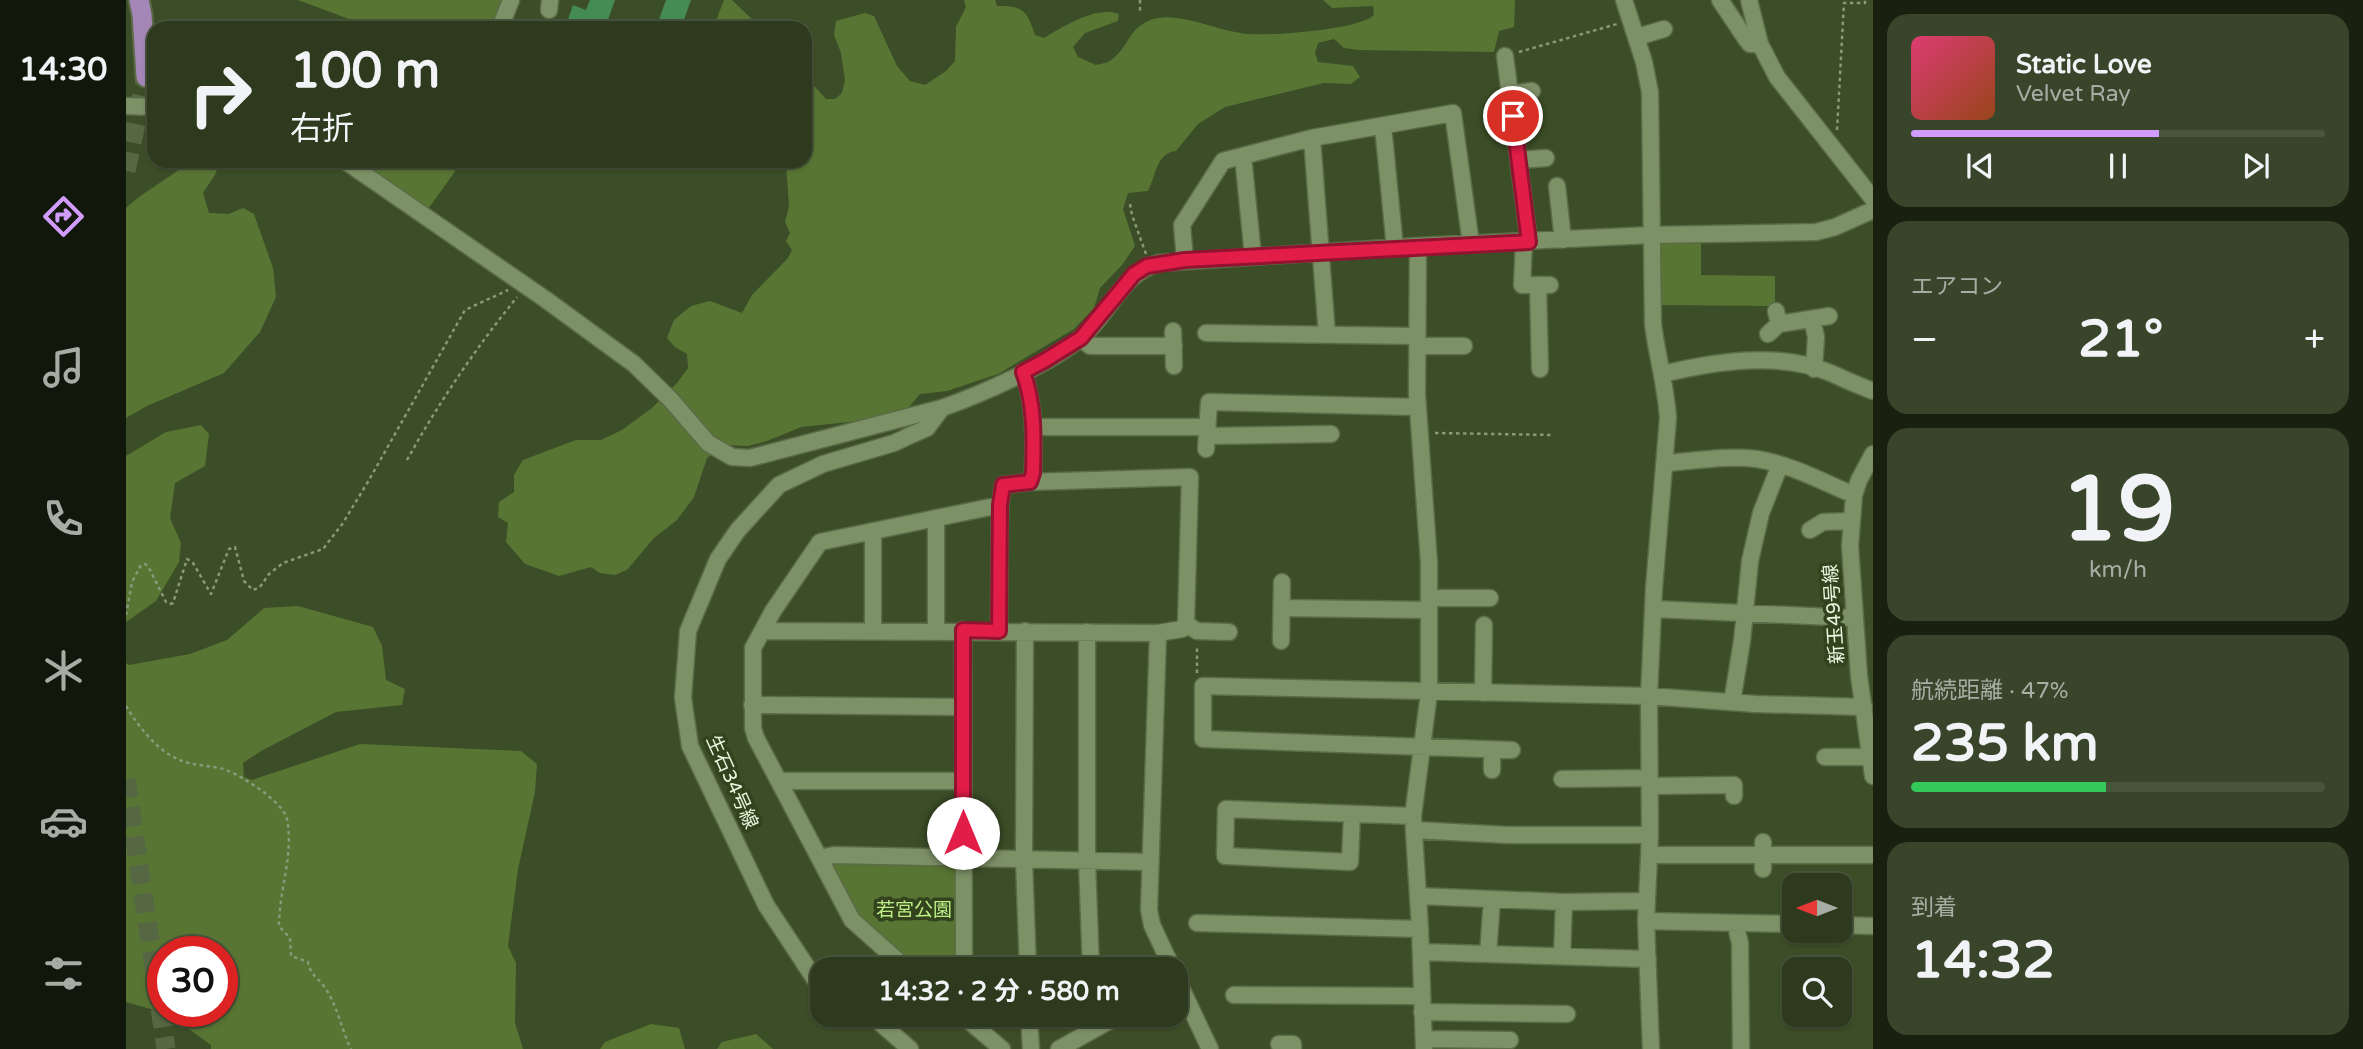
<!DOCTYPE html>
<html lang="ja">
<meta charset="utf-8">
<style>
body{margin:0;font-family:"Varela Round","Noto Sans JP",sans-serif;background:#39452a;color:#f1f3f6;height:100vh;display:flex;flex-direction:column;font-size:26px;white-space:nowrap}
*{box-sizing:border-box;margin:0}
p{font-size:23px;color:#a7ada4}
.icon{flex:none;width:38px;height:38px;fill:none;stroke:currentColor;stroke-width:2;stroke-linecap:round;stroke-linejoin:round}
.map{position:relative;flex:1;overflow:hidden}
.drawer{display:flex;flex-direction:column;gap:14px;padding:14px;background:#192010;width:490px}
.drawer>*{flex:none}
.hud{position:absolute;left:21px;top:21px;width:665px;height:147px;border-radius:21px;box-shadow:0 2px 5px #0004,0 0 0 2px #48543b;background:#2d3a1d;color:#f1f3f6;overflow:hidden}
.needle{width:46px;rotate:270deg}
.tools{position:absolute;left:1656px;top:873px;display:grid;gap:14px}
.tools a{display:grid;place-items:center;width:70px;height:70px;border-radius:14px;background:#2d3a1d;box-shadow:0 2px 5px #0004,0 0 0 2px #48543b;font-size:35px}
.speed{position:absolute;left:21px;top:936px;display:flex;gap:14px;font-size:35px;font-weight:700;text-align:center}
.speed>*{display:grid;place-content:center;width:91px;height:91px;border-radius:50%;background:#2d3a1d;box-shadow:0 2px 5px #0004,0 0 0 2px #48543b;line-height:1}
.speed .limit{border:10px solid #d22;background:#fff;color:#111}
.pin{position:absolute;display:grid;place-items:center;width:60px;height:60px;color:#fff;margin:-30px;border:4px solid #fff;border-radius:50%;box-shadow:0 2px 7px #0007}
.me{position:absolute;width:77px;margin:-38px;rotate:0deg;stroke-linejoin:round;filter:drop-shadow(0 0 5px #0008)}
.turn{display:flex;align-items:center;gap:24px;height:147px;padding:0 28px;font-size:32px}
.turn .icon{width:91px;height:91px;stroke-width:2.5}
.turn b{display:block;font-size:49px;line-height:60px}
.big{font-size:52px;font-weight:700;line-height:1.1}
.drawer .card{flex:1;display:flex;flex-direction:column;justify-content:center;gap:10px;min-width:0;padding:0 24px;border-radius:21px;background:#39452a}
.drawer .dial{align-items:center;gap:0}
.dial b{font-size:91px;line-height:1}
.song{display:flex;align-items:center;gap:21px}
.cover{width:84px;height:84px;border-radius:10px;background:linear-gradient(135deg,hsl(340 70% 55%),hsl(20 70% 35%))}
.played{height:7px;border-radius:4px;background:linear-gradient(90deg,#d29cfd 60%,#48543b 60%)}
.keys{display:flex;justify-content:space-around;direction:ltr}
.heat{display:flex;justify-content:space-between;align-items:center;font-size:38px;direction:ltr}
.charge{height:10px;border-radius:5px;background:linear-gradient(90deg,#34c759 47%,#48543b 0)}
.trip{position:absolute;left:684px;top:957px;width:378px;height:70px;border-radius:21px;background:#2d3a1d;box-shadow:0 2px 5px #0004,0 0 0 2px #48543b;font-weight:700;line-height:70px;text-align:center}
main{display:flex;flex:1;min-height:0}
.tabs{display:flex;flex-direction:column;width:126px;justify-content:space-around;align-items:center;background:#12170c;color:#a7ada4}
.tabs .icon{width:49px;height:49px}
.tabs .on{color:#d29cfd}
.tabs b{font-size:32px;color:#f1f3f6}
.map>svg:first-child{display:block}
</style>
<main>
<nav class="tabs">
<b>14:30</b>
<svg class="icon on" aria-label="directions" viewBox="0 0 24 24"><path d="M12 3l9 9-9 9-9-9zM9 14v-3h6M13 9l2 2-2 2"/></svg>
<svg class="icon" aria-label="music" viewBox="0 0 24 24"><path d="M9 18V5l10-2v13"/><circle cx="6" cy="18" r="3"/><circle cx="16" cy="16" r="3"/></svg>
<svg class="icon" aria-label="phone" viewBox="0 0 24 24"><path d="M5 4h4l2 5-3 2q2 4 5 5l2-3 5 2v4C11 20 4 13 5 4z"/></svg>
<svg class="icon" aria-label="climate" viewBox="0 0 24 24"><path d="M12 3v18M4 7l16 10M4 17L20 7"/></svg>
<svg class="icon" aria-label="car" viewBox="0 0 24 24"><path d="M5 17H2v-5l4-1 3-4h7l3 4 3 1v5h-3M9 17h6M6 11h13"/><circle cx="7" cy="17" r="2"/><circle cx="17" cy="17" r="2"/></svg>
<svg class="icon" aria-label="filters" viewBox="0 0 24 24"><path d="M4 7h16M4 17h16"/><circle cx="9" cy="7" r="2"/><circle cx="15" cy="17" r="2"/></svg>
</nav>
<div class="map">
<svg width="1747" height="1049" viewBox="0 0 1747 1049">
<rect width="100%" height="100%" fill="#3c4e27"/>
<path fill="#587534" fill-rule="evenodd" d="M172,0h204l-8,28h-74l-19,-7 -2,7h-26z
M598,0h8l29,28h-48z
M838,0h31l2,6c26,0 30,4 38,29l9,3c18,-11 53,-33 75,-24l-1,7 -33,12 -12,14 5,10 18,8c4,-1 12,-2 15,-5 20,-14 17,-36 47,-42 24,-5 64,14 90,16 23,2 111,-4 126,-19l-1,-9 -41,2 -9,-8h192l-1,27 -15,4 -5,21 -135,-2 -15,-2 -10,-9 -16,4 -3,10 3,9 35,4 7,11 -9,7 -27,-1 -99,24 -27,17 -22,27c-20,2 -20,25 -28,40l-20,2 -5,16 12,37 -13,19 -22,23 -6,20 -20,21 -76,45 -51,17 -27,3 -11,13 -31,12 -77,8 -34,14 -19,5 -23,-1 -18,13 -13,39 -17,23 -23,18 -27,32 -12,5 -15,-2 -9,-6 -32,9 -34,-12 -19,-22 2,-19 -10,-6 1,-15 15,-10v-17l9,-15 53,-20h25l21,-10 30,-22 25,-25 11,-15 -1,-14 -12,-7 -8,-9 7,-18 17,-14 19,-5 32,12 10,-18 36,-37 4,-8 -6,-9 4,-8 -5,-11 4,-16 -3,-42 -3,-3h22v-85l21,23h9l7,-6 3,-13 -4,-27 -7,-18 2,-14 29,-8 9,3 23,50 13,15 15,4 21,-14 9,-10 1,-34 10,-20z
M63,161l30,1 -3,11 -13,20 6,20 20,1 14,-6 11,6 19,54 3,29 -16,35 -36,41 -77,33 -21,12v-210c19,-18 44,-29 63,-47z
M229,161h104l-5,12 -26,36z
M1575,240v35l74,1v30l-116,-1v-63z
M75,425l8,9 -4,32 -30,17 -5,35 11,25 -2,19 -23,39 -30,21v-166l40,-24z
M172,606l75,21 9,19 4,34 19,9 -3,16 -66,7 -75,39 -18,12 1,14 8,3 108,-36 161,7 16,13 -2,28 -17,77 -10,77 8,17 -1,60 8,26h-312v-4l-43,-31 -42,-12v-339l3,2 61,-11 37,-14 37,-32zM37,952h59v60h-59z
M712,860l122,3 1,106h-48l-55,-49 -27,-52z
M525,1024l28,4 6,21h-85l5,-7z
M630,1034l17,15h-56l5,-7z"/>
<path fill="#448b54" d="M464,0h25l-10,28h-40l8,-23 13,5z
M540,0h25l-10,28h-25z"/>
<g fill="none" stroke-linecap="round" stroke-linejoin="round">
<path stroke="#566743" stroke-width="19" stroke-dasharray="19 10" stroke-linecap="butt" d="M0,171l20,-94
M0,779l40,270"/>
<g stroke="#5b6a47" stroke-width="19">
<path id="minor" d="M1498,0l20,62 6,30 3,232c4,32 13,62 15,94l-14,170 -5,108 1,139 -4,86 5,128
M1594,0l26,39 4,5h10
M1623,0l11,44 17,33 96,122
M423,10l1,-10
M374,28l11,-28
M1511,37l27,-8
M1379,56l24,186
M1384,94l22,-3
M0,106l28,1
M1257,126l12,122
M1186,138l15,197
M1117,156l10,100
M1393,160l27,-2
M219,161l200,138 89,65 37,36 37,43 24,14 18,1 192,-50c40,-14 108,-44 140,-71 27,-23 41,-65 77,-74l259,-17 234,-11 164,-3 19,-5 38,-17
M1431,186l6,54
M1398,242l-2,43h28
M1292,246l-1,148 12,169v130l-16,123 7,113 4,120
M1059,260l-3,-35 41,-64 89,-23 141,-25 18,131
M1412,285l2,84
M1686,319l4,18 -2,32
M1653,324l50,-8
M1047,331l1,35
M1080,333l211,3
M1642,334l11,-10 -3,-13
M955,338l9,8h84
M1291,346h47
M897,372c12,32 11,66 10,101l-3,9
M1537,374c53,-13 119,-23 170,0 15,7 24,11 40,17
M907,427h174
M1081,436l124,-2
M1080,449l3,-47 208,5
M1747,454l-14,26 -5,15 -4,51 9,130 14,100
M1539,463c30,-2 62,-8 92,-4 33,5 66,23 97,36
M810,518v113
M1684,530l13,-8 29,-1
M1303,598h61
M1156,608l147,2
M1527,609l201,9
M1060,624l11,7 32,1
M837,630l1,340
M637,631l395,2
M747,631v-100
M873,631l1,-126
M899,631l-1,229 4,110
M961,632v229l4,109
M1155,641l1,-59
M1357,693l1,-68
M1606,702l10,-61 8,-80 11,-48 19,-48
M626,705l211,2
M1386,750l-309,-11v-53l446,10 107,8 108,3
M1699,757h46
M1366,770v-20
M1436,779l87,-1
M653,781h184
M1524,786l84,-1v11
M1226,814l-2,48 -125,-6 1,-47 187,7
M1288,830l94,5h142
M1523,855h224
M694,858l14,-3 316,7
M1637,869v-27
M1292,896l146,6 83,-1
M1520,921l148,3
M1071,923l223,6
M1609,923l5,20 1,106
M1713,925l34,1
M1295,952l227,7
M1362,954l4,-55
M1436,956l2,-54
M782,970l-56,-50 -96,-182 -3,-10v-80l20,-37 47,-69 180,-37 3,-20 27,-3 160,-5 -4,147 -4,5 -24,4 -9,277 3,15 21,45
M1050,977l34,72
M696,990l-56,-85 -76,-159 -7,-48 5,-67 30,-72 20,-29 41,-45 44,-21 71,-21 17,-8 16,-7 15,-20
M1108,995l187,1
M1296,1012l145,2
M736,1015l15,5 33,29
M836,1015l40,34
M903,1015l2,34
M1298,1039l86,1
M1153,1044h14v5
M933,1049l61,-34"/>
</g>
<g stroke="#5b6a47" stroke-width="23">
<path id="major" d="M13,0l3,15 4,62"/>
</g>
<path stroke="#899979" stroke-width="2.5" stroke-dasharray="3.5 3.5" stroke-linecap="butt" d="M1014,0v13
M1393,52l98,-28
M1711,130l7,-127h21v-3
M1004,204l2,11 14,39
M1309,433l119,2
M281,460c32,-58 69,-112 110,-163
M0,615l6,-33 9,-17 4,-1 3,2 18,36 4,2 3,-1 14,-44 6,4 18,31 18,-45 6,-2 9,34 9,9 7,-3 9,-13 14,-11 40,-14 20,-26 26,-43 96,-170 43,-20
M1071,673v-28
M0,706c9,15 24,35 38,45 21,15 34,13 56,17 17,4 64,34 67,51 7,35 -8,72 -8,107l11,12 1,18 17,6c2,12 8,14 15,23 14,18 18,44 28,64"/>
<use href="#minor" stroke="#7d9167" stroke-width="16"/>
<use href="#major" stroke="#a487b7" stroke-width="19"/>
</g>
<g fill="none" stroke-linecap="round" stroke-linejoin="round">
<g stroke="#92132f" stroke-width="18">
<path id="route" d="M837,833v-203l36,1 1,-126 3,-20 27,-3 3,-9c1,-35 2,-69 -10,-101l21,-11 37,-23 53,-64 13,-8 38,-6 344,-18 -16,-126"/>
</g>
<use href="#route" stroke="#e11d48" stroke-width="12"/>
</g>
<g text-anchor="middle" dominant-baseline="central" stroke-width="7" stroke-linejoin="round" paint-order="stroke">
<g font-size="19" fill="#ebf7e0" stroke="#32431d">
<text transform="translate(1708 614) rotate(-94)">新玉49号線</text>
<text transform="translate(606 782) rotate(66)">生石34号線</text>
</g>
<g font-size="19" fill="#beed86" stroke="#32431d">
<text x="788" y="910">若宮公園</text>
</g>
</g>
</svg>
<div class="tools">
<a><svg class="needle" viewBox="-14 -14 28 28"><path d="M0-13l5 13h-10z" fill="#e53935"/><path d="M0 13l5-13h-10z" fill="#a7ada4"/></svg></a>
<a><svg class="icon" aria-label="search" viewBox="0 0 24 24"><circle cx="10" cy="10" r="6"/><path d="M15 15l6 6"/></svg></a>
</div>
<div class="speed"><div class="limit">30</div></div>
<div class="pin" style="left:1387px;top:116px;background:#d93025"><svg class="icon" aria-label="arrive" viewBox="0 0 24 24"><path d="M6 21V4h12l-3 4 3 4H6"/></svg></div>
<svg class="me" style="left:837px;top:833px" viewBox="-20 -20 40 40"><circle r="19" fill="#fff"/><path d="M0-13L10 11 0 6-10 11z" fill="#e11d48"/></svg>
<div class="trip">14:32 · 2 分 · 580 m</div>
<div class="hud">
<div class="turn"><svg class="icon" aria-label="right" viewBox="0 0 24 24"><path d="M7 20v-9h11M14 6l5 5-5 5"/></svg><div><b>100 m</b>右折</div></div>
</div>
</div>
<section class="drawer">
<div class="card">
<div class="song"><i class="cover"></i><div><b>Static Love</b><p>Velvet Ray</p></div></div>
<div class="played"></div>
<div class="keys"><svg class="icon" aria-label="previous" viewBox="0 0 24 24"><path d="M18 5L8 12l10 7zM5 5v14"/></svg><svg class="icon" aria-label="pause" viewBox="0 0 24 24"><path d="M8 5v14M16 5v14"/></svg><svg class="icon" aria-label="next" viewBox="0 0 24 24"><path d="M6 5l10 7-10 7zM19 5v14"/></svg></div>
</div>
<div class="card"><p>エアコン</p>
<div class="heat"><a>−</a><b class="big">21°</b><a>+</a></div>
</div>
<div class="card dial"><b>19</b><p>km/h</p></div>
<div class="card"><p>航続距離 · 47%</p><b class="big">235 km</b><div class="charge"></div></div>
<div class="card"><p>到着</p><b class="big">14:32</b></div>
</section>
</main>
